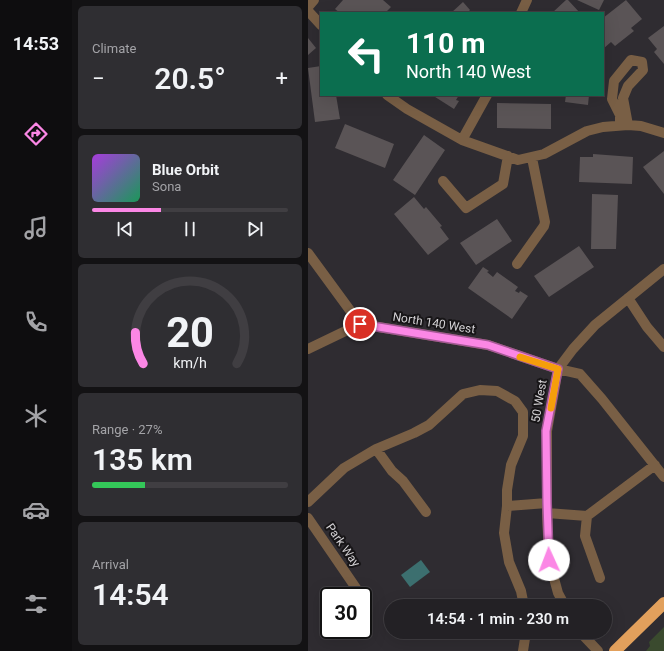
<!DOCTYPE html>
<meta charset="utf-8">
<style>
body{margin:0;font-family:Roboto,sans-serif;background:#2f2e32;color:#f1f3f6;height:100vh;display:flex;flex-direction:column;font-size:15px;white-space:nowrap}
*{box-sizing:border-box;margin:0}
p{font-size:13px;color:#a3a3a7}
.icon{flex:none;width:22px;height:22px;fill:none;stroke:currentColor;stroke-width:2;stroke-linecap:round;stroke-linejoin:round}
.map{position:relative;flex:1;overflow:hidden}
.sheet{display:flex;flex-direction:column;gap:6px;padding:6px;background:#131214;width:236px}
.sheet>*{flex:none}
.hud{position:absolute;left:12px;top:12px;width:284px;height:84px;border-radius:0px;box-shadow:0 4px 16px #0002,0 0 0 1px #403e42;background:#0b6e4f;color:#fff;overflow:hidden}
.speed{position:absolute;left:12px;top:587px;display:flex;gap:8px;font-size:20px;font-weight:700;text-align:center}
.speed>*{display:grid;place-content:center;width:52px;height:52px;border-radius:50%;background:#232125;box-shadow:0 4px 16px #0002,0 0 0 1px #403e42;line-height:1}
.speed .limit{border:2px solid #111;border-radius:6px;background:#fff;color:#111}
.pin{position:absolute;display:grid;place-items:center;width:34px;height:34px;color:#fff;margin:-17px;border:2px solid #fff;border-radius:50%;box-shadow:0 1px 4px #0007}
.me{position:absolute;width:44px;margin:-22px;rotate:358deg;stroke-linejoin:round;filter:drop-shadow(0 0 3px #0008)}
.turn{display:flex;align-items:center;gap:14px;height:84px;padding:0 20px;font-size:18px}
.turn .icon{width:52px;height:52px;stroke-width:2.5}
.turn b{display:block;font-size:28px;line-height:34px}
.big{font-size:30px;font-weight:600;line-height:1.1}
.sheet .tile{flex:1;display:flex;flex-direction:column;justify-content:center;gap:6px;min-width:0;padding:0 14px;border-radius:6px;background:#2f2e32}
.sheet .dial{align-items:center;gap:0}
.dial svg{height:104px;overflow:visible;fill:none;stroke:#403e42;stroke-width:7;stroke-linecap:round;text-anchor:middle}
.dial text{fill:#f1f3f6;stroke:none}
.song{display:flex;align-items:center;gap:12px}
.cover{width:48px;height:48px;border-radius:6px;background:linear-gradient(135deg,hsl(280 70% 55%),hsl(150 70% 35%))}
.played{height:4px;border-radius:2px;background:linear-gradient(90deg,#fb87e5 35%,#403e42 35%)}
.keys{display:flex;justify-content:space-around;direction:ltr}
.heat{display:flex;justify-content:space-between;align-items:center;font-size:22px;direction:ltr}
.charge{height:6px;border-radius:3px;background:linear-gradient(90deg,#34c759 27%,#403e42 0)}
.trip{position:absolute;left:76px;top:599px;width:228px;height:40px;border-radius:20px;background:#232125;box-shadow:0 4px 16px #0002,0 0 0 1px #403e42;font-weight:600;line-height:40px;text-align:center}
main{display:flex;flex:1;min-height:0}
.menu{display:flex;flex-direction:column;width:72px;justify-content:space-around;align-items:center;background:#0e0d0f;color:#a3a3a7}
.menu .icon{width:28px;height:28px}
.menu .active{color:#fb87e5}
.menu b{font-size:18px;color:#f1f3f6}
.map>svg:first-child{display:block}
</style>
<main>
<nav class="menu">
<b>14:53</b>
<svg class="icon active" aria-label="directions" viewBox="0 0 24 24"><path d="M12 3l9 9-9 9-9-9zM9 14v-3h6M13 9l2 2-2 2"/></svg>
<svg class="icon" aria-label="music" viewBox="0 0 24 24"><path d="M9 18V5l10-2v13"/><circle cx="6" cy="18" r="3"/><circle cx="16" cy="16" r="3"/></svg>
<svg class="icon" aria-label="phone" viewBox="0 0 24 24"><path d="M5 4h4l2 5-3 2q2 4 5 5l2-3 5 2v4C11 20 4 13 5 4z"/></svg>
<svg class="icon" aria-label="climate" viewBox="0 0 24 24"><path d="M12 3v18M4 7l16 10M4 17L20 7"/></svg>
<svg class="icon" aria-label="car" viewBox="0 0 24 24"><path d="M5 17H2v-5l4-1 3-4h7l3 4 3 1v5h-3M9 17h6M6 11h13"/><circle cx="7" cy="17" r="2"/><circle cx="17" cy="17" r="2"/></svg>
<svg class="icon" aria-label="filters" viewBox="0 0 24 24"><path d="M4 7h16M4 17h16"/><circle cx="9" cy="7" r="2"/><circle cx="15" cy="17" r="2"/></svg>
</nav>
<section class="sheet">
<div class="tile"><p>Climate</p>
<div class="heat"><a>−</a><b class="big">20.5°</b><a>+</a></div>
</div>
<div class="tile">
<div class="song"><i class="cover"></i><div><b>Blue Orbit</b><p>Sona</p></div></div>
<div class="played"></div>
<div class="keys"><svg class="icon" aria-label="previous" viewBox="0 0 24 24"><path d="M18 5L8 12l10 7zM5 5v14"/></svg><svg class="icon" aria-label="pause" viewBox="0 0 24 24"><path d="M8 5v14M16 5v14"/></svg><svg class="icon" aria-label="next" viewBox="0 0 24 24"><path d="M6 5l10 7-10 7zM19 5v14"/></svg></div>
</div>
<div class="tile dial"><svg viewBox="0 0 100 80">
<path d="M14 69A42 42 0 1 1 86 69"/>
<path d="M14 69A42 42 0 0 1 8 45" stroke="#fb87e5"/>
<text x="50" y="56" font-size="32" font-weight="700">20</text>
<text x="50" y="72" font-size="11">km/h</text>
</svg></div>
<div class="tile"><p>Range · 27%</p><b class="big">135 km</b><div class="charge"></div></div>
<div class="tile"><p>Arrival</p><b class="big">14:54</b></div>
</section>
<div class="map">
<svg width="356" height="651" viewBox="0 0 356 651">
<rect width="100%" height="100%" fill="#2f2c31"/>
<path fill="#3a4a2e" d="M356,627v24h-18l4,-5 -1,-4z"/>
<path fill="#3c6f6f" d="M113,560l9,12 -20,15 -9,-12z"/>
<path fill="#5a5456" d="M35,0h40l8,7 -6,6h-37l-2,-2 -2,2h-4l-5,-4z
M258,0h2l12,13h-28z
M269,0h27l-5,10z
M318,0l16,19 -11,9 3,3 -19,15 -4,-4 -8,7v-31z
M155,2l7,8 -3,3h-16z
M356,26v38l-10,-12 3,-3 -9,-11z
M0,38l8,10 -8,7z
M13,66v29h15l4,24 -25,3 -7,-54z
M124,95h27l-3,5 3,1 -5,8z
M258,95h23l-1,10 -23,-3z
M189,103l54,1v25l-54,-1z
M37,124l49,20 -9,24 -50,-20z
M116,135l21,15 -30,45 -22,-15z
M356,151v43l-21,-27z
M285,154l40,3 -1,27 -53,-2 1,-25h13z
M284,194l26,1 -2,54h-25z
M106,197l10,12 2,-2 16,19 -2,1 9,12 -21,16 -34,-41z
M189,219l15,22 -36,24 -16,-22z
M271,246l15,21 -45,30 -15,-21z
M175,267l6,4 -2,1 6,5 4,-5 21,15 -3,4 4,2 1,-2 8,5 -16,23 -44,-31z"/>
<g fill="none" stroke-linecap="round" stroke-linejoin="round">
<path stroke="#795f45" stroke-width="10" d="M0,7l6,-7
M0,11l13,14
M213,13l6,-13
M79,95l20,14 55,31 56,20 26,-6 43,-23 16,-4 25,-2 13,1 23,7
M312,125v-10l-8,-16 2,-18 17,-21 11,2 1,8 -15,16 -5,12 5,27
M154,140l25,-45
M135,181l23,27 37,-24 5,-28
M0,253l52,71
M209,264l27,-38 1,-4 -13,-64
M320,298l19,29 17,20
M0,349l52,-25 128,21 70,24 22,5 22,25 62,78
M68,449l16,22 11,10 23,31
M0,502l36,-34 32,-19 38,-16 15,-8 34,-31 17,-4 17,1 18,10 8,11v24l-12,29 -4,25v16l-3,27 5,29 12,29 3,15
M199,506l40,-3
M239,513l40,3 68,-51
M279,516l-2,20 15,42
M0,518l48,70
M257,606l-7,-13 -9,-33 -2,-47v-82l11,-62 15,-20 22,-24 69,-56
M272,632l18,19
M215,651l3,-19"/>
<path stroke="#e2a05c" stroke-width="12" d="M307,651l49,-48"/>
</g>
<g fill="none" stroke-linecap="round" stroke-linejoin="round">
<g stroke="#a35895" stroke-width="10">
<path id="route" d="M52,324l128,21 70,24 -12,62 1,72 2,57"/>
</g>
<use href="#route" stroke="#fb87e5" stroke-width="7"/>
<path stroke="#f59e0b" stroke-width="7" d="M212,357l38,12 -7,39"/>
</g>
<g text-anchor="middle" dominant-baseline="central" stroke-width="4" stroke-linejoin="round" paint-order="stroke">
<g font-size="12" fill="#d4d2d5" stroke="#171517">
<text transform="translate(126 323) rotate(9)">North 140 West</text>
<text transform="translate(231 401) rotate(-80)">50 West</text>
<text transform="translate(35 545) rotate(55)">Park Way</text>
</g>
</g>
</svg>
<div class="speed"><div class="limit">30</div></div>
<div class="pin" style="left:52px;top:324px;background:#d93025"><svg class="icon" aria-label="arrive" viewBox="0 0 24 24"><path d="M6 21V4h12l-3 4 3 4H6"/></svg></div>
<svg class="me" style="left:241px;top:560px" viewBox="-20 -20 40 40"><circle r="19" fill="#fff"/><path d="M0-13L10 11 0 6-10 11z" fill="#fb87e5"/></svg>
<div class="trip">14:54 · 1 min · 230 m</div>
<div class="hud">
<div class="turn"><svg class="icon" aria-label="left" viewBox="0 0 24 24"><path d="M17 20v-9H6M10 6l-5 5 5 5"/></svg><div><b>110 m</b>North 140 West</div></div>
</div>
</div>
</main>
